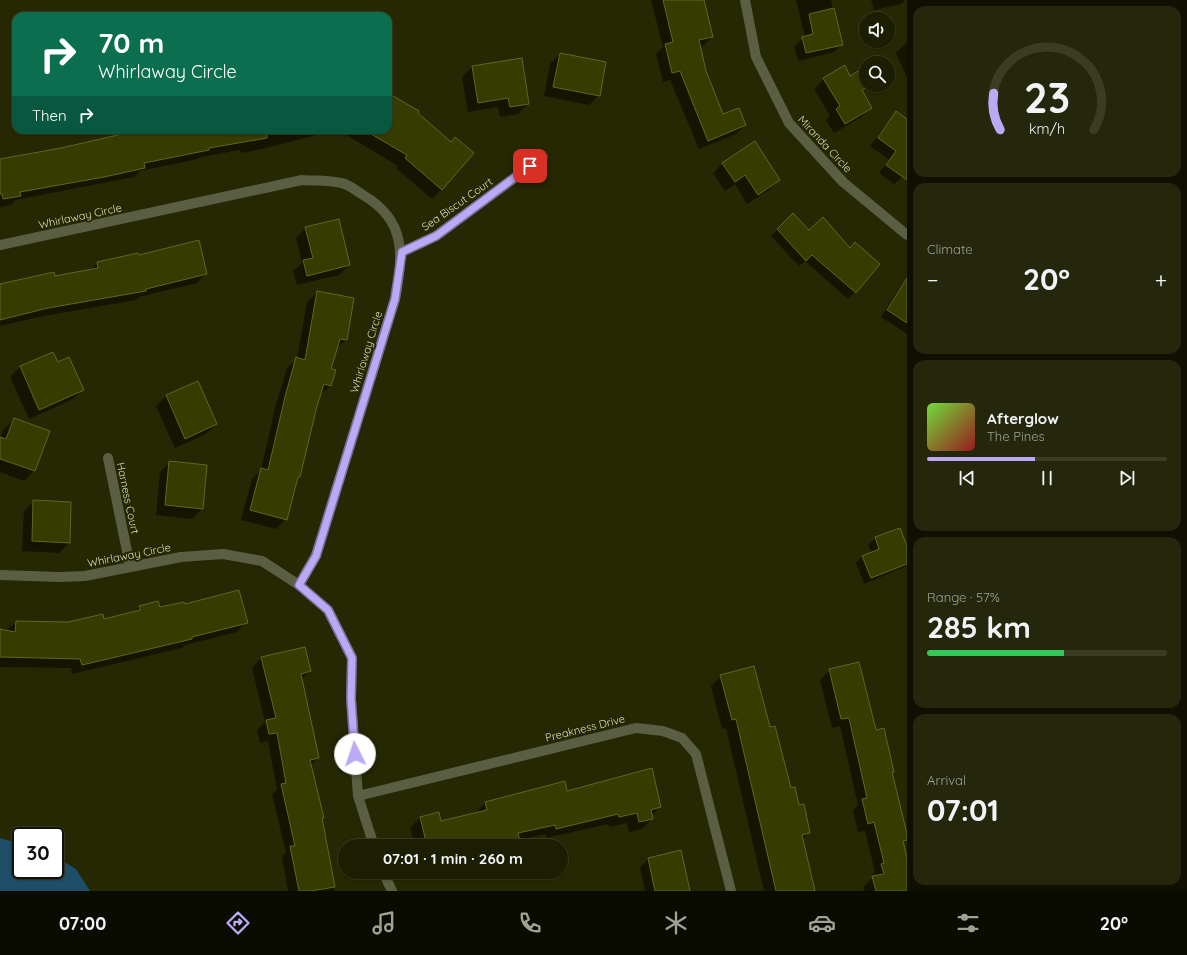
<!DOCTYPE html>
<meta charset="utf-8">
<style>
body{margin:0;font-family:Quicksand,sans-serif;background:#25270c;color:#f1f3f6;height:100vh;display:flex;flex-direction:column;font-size:15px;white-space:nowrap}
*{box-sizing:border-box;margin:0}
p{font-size:13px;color:#a0a299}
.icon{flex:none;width:22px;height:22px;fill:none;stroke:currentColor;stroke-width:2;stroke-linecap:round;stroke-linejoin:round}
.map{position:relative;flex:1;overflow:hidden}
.drawer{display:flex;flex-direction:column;gap:6px;padding:6px;background:#0f1001;width:280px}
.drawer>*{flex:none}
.banner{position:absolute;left:12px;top:12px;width:380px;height:122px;border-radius:12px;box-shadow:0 1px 3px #0004,0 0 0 1px #3a3c24;background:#0b6e4f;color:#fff;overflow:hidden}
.controls{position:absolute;left:859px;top:12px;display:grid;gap:8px}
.controls a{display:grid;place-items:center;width:36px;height:36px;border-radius:50%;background:#1c1e02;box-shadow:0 1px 3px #0004,0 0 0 1px #3a3c24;font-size:20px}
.speed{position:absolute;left:12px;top:827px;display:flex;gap:8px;font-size:20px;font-weight:700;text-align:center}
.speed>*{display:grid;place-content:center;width:52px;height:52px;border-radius:50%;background:#1c1e02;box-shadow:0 1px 3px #0004,0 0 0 1px #3a3c24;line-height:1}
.speed .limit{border:2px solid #111;border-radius:6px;background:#fff;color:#111}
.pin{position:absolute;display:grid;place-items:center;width:34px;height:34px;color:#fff;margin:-17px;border-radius:8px;box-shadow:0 2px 6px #0006}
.me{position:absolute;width:44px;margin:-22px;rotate:356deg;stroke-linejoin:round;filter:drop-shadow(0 0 3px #0008)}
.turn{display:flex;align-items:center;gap:14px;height:84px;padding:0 20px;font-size:18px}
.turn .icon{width:52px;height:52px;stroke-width:2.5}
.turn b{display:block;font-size:28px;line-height:34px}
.then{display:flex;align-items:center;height:38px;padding:0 20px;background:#0003;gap:8px;font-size:15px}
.big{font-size:30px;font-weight:700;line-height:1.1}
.drawer .widget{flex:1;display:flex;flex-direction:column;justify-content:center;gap:6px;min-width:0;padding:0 14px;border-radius:12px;background:#25270c}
.drawer .dial{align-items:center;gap:0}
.dial svg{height:104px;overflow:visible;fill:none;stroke:#3a3c24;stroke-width:7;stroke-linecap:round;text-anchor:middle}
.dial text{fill:#f1f3f6;stroke:none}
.song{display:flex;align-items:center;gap:12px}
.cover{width:48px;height:48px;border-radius:6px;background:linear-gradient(135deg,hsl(100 70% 55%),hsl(0 70% 35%))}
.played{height:4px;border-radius:2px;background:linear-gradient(90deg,#bca9f5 45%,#3a3c24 45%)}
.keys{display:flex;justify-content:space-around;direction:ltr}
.heat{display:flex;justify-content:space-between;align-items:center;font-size:22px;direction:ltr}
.charge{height:6px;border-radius:3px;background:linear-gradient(90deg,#34c759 57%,#3a3c24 0)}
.trip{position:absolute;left:338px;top:839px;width:230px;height:40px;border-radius:20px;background:#1c1e02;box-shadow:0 1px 3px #0004,0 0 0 1px #3a3c24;font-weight:700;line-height:40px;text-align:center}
.dock{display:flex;height:64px;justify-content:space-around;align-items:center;background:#0b0c01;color:#a0a299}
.dock .icon{width:28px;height:28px}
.dock .selected{color:#bca9f5}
.dock b{font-size:18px;color:#f1f3f6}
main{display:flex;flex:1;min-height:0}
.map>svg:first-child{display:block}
</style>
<main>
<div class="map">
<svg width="907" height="891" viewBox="0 0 907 891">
<rect width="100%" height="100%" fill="#252802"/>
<path fill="#1e4e68" d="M0,838l21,6v26h34v-14l21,13 14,22h-90z"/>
<path fill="#0007" d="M651,0h52l9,37 -9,9 -4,1 6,25 18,43 22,10 -9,9 -37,15 -29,-69 -7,2 -7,-28 7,-7z
M796,0h35l10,45 -7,7 -36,9 -4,-15 11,-9z
M871,0h34l-4,4 -27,6z
M907,42v36l-11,-25z
M560,54l39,41 -10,10 -45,-9 6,-32z
M521,59l7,45 -10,10 -18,3 -2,-10 -30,5 -6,-35 10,-10z
M850,77l16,10 -5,5 9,16 -10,10 -26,15 -8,-13 4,-4 -16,-27 10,-10z
M388,94l28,19 26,76 -10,10 -36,-31 2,-2 -55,-33 2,-3h43z
M895,115l12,5v53l-13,11 -15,-11 10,-13 -19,-14z
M144,130h181l-5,4 -58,15 -21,4 -1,-3 -39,7 -3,2 -58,12 -6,6 -119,23 -4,5 -11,2v-47l61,-11z
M723,163l56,17 -10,10 -22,14 -12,-20 -10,7 -12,-18z
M793,215l62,77 -7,7 -43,-38 -6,5 -28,-30z
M306,228l43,37 -10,10 -42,10 -4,-14 9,-8 -6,-25z
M138,256l68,17 -9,10 -58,14 -3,3 -98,17 -38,9v-41l90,-15 8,-7z
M907,279v55l-26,-17 21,-33z
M317,292l29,48 -10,9 -6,20 1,17 -12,9 -20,82 -3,4 -10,38 -10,10 -35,-9 11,-41 9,-9 14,-62 12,-40 10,-9 10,-57z
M53,353l4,10 26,26 -10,10 -44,20 -19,-42 10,-10z
M166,396l50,28 -10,10 -31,14 -19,-42z
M14,419l34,12 -14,40 -10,10 -24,-9v-34l4,-9z
M170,462l32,47 -10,10 -36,-4 4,-43z
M34,501l35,42 -10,10 -37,-2 2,-40z
M899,529l8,20v17l-43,18 -8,-21 6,-7 10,-3 -4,-8 7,-7z
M157,603l2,6 87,13 -9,10 -52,13 -3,3 -110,26 -1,-6 -71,-1v-37l6,1 10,-9 52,1 35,-3 30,-7 6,-6z
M304,648l6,23 -8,8 16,79 -8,8 13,51 -2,2 13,72h-46l-6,-34 4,-4 -14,-59 5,-4 -9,-49 -8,2 -3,-13 8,-8 -13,-54 9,-10z
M830,670l45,61 18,41 -2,1 16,66 -4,5 4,19v28h-43l-1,-4 10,-10 -1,-3 3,-2 -10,-41 -7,1 -5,-22 5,-5 -18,-79 -8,2 -12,-48z
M721,676l48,52 21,61 19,44 -7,7 11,51h-49l-38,-163 -4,1 -11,-43z
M566,792l94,15 -8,8v4l-10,10 -13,3 -2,-9 -18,4 -1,-3 -62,14v-4l-27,6 -5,6h-99l-5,-18 10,-10 18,-5 3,9 35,-9 10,-11z
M648,859l41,32h-44l-5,-23z"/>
<path fill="#363b00" stroke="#60681e" d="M663,0h41l9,37 -14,3 7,31 17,43 16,-6 7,17 -38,16 -28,-70 -8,2 -7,-29 8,-2z
M834,8l9,37 -37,8 -4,-16 11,-3 -4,-20z
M560,53l46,9 -6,34 -47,-9z
M522,58l7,46 -19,3 -2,-9 -30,5 -6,-37z
M845,65l5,11 8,-5 9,16 -5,3 10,18 -27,16 -9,-15 4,-3 -17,-28z
M388,93l31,18 -1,2 33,29 4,-5 19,16 -32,37 -37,-32 2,-3 -43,-25h24z
M896,111l11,8v61l-21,-15 10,-14 -18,-13z
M140,130h127v8l-58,10v2l-65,13 1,5 -41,9 -84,15 1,4 -18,3 -1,-5h-2v-35l61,-11z
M755,141l25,39 -22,15 -13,-20 -10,7 -13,-19z
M793,213l16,17 14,-13 27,31 5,-6 25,22 -24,29 -44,-38 -6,6 -29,-32z
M339,219l11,46 -43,11 -4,-16 10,-2 -8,-31z
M199,240l8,34 -61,15v2l-98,17 -48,12v-36l54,-12 1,4 43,-8 -1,-6 41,-9 1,2z
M907,278v45l-20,-13z
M317,291l37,7 -7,42 -7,-1 -9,30 5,1 -5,16 -7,-2 -7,22 -17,71h-2l-11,43 -37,-10 11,-42 7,2 17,-73 11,-40 9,3z
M53,352l5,10 11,-5 15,33 -45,20 -19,-44z
M198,381l19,43 -32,15 -19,-44z
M14,418l36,13 -15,40 -35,-12v-22l6,2z
M169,461l38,4 -4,44 -38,-4z
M33,500l38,2 -1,41 -38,-2z
M900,528l7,18v18l-36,14 -9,-22 17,-7 -4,-12z
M239,590l9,33 -56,14v2l-110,26 -2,-6 -80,-2v-28l15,3 1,-11 52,1 35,-8 1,5 36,-9 -1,-4 19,-5 2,6 24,-5 1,2z
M305,647l6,24 -10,3 18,84 -9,2 14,58h-2l13,69 -24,4h-12l-9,-45h5l-14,-62 5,-1 -9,-50 -8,1 -3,-14 10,-2 -15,-61z
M859,662l17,68 8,-2 10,44h-2l15,62v6l-4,1 4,17v33h-31l-4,-15 12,-2 -3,-10 3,-1 -10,-41 -6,2 -6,-25 5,-1 -18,-80 -8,1 -12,-50z
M754,666l16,61 5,-1 16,62 4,-1 4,18 5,-1 6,29 -8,2 13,56h-39l-40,-172 -4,1 -12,-45z
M652,768l9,39 -10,3 2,9 -14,3 -2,-9 -18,4 -1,-3 -62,15 -1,-4 -37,8 2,8 -20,5h-73l-7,-29 19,-5 2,9 46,-11 -2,-8 61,-16 19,-5 2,10z
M681,850l9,41h-35l-7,-33z"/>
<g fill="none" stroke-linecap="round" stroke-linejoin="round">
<path stroke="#5a5e42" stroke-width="10" d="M745,0l11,57 33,66 54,59 64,53
M0,245l302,-65c12,1 27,0 39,3 8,1 15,8 22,12 43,25 41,60 32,104l-79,256 -17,30
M402,252l34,-16 107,-79
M108,458l22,108
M0,575l59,2 26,-1 96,-19 42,-3 39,7 37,24 29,25 24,48 -1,41 7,97 16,50
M358,796l278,-68 27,3 19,7 14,16 35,137
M383,872l9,19"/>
</g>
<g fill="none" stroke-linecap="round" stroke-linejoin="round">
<g stroke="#7a6e9f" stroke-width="10">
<path id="route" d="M355,754l-4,-55 1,-41 -24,-48 -29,-25 17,-29 79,-257 7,-47 34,-16 94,-70"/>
</g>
<use href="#route" stroke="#bca9f5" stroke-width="7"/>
</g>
<g text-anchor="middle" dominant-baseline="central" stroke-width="4" stroke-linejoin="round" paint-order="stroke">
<g font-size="11" fill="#d9dfbb" stroke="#252802">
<text transform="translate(825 144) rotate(47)">Miranda Circle</text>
<text transform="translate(457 204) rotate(-35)">Sea Biscut Court</text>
<text transform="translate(80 216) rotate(-12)">Whirlaway Circle</text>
<text transform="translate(366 352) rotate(-73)">Whirlaway Circle</text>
<text transform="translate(128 498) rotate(78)">Harness Court</text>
<text transform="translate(129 555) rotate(-11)">Whirlaway Circle</text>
<text transform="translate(585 728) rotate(-14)">Preakness Drive</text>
</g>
</g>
</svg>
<div class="controls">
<a><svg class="icon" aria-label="sound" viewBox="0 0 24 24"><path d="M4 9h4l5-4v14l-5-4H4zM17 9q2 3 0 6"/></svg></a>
<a><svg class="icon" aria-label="search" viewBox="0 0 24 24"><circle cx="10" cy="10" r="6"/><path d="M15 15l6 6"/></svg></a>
</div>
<div class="speed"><div class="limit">30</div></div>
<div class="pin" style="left:530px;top:166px;background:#d93025"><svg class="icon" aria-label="arrive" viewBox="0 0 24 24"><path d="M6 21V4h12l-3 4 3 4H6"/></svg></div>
<svg class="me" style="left:355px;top:754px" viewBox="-20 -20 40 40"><circle r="19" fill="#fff"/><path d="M0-13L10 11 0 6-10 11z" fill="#bca9f5"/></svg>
<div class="trip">07:01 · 1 min · 260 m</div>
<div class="banner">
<div class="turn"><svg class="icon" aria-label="right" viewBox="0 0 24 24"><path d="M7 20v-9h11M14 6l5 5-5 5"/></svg><div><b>70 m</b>Whirlaway Circle</div></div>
<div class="then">Then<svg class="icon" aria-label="right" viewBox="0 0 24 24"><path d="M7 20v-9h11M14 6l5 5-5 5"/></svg></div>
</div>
</div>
<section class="drawer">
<div class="widget dial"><svg viewBox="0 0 100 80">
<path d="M14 69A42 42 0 1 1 86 69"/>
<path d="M14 69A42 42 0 0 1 9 41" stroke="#bca9f5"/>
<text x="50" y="56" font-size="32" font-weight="700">23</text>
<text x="50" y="72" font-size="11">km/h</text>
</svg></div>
<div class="widget"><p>Climate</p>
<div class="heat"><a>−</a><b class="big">20°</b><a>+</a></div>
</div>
<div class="widget">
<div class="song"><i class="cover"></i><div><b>Afterglow</b><p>The Pines</p></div></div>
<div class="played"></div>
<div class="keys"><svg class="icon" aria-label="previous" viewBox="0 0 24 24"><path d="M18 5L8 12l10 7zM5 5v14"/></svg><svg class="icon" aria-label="pause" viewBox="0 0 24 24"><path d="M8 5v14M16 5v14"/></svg><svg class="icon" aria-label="next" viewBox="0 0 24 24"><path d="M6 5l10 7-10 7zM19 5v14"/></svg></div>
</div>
<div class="widget"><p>Range · 57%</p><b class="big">285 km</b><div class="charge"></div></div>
<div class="widget"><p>Arrival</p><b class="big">07:01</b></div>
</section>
</main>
<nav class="dock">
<b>07:00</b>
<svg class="icon selected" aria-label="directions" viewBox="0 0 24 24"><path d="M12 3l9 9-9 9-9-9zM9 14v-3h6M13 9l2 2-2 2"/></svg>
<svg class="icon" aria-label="music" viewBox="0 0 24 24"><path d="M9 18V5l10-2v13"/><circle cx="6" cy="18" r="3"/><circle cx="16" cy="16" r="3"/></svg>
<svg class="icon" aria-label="phone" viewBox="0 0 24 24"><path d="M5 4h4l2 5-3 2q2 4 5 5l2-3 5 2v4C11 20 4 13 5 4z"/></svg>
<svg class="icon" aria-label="climate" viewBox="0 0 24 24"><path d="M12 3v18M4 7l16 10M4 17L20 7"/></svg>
<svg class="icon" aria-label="car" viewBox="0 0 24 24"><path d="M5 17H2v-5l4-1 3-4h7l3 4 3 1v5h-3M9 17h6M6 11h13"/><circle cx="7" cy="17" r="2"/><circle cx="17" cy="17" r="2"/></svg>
<svg class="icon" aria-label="filters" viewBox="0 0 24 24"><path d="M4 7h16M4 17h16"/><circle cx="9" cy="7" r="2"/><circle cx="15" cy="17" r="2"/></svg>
<b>20°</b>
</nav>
